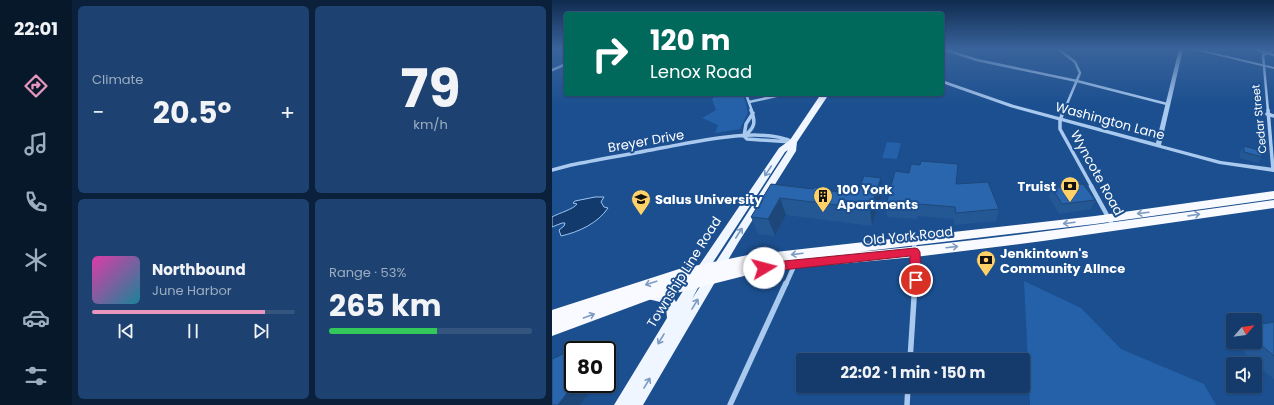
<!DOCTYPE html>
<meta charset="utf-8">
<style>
body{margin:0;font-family:Poppins,sans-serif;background:#1d4271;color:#f1f3f6;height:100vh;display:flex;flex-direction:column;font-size:15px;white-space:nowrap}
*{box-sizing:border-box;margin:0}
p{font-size:13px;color:#9dadc1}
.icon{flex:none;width:22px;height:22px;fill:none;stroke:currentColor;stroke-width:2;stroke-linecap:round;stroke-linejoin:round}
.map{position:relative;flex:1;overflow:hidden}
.side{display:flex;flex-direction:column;gap:6px;padding:6px;background:#0b203b;width:480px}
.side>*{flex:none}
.banner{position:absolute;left:12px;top:12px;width:380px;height:84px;border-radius:4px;box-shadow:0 1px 3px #0004,0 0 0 1px #33557e;background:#00695c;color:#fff;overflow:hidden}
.needle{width:26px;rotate:62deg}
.buttons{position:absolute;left:674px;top:313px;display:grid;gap:8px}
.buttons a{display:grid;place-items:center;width:36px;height:36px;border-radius:4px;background:#143b6b;box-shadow:0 1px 3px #0004,0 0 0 1px #33557e;font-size:20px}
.speed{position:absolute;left:12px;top:341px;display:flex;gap:8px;font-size:20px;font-weight:700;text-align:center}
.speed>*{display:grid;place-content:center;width:52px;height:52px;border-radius:50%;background:#143b6b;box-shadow:0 1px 3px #0004,0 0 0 1px #33557e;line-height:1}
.speed .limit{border:2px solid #111;border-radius:6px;background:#fff;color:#111}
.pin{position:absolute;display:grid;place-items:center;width:34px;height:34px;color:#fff;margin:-17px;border:2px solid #fff;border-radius:50%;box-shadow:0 1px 4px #0007}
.me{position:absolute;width:44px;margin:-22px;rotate:82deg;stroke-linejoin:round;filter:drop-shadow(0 0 3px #0008)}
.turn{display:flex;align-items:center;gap:14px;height:84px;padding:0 20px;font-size:18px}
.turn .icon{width:52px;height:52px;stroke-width:2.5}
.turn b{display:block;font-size:28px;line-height:34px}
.big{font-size:30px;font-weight:700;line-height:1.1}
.side .card{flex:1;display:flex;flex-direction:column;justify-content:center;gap:6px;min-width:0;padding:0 14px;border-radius:6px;background:#1d4271}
.side .dial{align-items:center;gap:0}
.dial b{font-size:52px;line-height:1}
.song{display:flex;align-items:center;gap:12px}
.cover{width:48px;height:48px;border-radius:6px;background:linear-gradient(135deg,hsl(320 70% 55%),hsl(190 70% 35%))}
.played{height:4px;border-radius:2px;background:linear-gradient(90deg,#e797bd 85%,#33557e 85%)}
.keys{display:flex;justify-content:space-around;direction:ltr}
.heat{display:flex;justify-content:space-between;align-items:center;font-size:22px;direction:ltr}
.charge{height:6px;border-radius:3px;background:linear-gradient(90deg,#34c759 53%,#33557e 0)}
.side .tiles{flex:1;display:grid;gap:6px;grid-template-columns:repeat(2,1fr)}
.trip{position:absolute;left:244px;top:353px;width:234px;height:40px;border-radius:4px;background:#143b6b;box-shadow:0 1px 3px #0004,0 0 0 1px #33557e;font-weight:700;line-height:40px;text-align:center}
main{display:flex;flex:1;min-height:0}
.tab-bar{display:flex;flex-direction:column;width:72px;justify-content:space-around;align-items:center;background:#08182b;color:#9dadc1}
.tab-bar .icon{width:28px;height:28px}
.tab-bar .on{color:#e797bd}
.tab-bar b{font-size:18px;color:#f1f3f6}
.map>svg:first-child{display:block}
</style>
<main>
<nav class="tab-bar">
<b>22:01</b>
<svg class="icon on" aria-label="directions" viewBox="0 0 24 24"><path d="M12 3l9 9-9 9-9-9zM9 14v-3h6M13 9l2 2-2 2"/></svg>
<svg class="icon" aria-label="music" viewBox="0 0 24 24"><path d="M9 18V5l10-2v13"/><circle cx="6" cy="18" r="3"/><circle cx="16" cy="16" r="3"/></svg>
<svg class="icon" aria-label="phone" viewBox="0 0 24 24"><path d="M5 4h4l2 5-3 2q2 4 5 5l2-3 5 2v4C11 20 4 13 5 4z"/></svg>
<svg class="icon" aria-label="climate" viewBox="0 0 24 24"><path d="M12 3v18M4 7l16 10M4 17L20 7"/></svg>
<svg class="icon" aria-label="car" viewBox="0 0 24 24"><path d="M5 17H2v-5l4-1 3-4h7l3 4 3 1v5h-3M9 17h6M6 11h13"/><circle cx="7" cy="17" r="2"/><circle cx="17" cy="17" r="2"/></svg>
<svg class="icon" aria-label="filters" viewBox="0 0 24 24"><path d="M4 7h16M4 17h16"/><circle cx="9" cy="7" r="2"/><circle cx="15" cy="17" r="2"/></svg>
</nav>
<section class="side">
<div class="tiles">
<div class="card"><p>Climate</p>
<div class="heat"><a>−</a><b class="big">20.5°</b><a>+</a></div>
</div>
<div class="card dial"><b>79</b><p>km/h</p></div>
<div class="card">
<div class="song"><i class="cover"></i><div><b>Northbound</b><p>June Harbor</p></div></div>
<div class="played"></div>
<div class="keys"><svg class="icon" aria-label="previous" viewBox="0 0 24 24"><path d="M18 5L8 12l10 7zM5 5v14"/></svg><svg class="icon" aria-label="pause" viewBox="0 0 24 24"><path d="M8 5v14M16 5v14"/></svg><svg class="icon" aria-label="next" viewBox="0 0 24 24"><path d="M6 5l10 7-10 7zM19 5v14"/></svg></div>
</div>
<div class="card"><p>Range · 53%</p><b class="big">265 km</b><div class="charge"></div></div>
</div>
</section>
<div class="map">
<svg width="722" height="405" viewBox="0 0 722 405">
<rect width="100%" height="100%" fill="#1b4f8f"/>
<path fill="#2461a8" d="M166,94h25l5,18 -8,17 -25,4 3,-8 -16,-7 14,-8 -4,-11z
M335,142l14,1 -4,16 -15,-1z
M472,281l57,27 40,41 83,35 12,21h-186z"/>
<path fill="#123a6d" stroke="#9cc4f0" d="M43,197h9l-3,5 3,5 4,1c-10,15 -29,24 -47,28l-2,-6 5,-4 1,-3h-3l-10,4v-10c7,-4 22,-8 25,-13l-4,-1 2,-2z"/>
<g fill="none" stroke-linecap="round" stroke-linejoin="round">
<path stroke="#a9c9ee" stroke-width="2.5" d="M391,49l34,11 100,21 90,23
M506,49l17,13 5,11 -16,38
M702,49l20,6
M0,70l14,-6
M194,94l6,17
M197,102l36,-8
M716,111l-5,-56 11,-5"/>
<path stroke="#a9c9ee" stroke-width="3.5" d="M512,110l-4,10v9l32,58
M716,110l5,60
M715,114l7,2
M192,136l3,3 45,3
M192,136c11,-8 12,-14 7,-26
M192,136l2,-12 7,-11
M0,170l19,-5c30,-6 60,-11 90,-17 35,-6 99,-22 132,-6"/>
<path stroke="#a9c9ee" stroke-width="4.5" d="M539,186l22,40
M362,242l2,27 -1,15
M234,284l9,-20"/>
<path stroke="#a9c9ee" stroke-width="5.5" d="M358,360l5,-77
M178,405l56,-122
M355,405l1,-19"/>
<path fill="#a9c9ee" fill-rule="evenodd" d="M627,49h4l-22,96 60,16 53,7v4l-55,-8 -209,-57 -68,-24v-3l72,25 142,38z
M638,49h8l76,18v2z"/>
<path fill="#f0f6ff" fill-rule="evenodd" d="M269,94h8l-32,48 -1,9 -58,92 -95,162h-29l53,-87 -1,-11 -6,-5 -16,-4 -2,-4 2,-4c9,-3 28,2 32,12l22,-35 81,-119 11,-8zM236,150l-96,149 14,-26 79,-121z"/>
<path fill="#f8faff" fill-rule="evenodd" d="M722,191v8l-179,25 -237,28c139,-12 277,-33 416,-52v8l-231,33 -128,16 -120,11 -47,7 -99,25 -97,36v-26l127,-41 69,-14 347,-39z"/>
</g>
<path fill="#245895" d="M692,146l18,11 -4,6 -18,-5v-6z
M329,178l1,17 -10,31 -86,-11 -11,21 -17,-2 -7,-17 20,-33 86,10z
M404,184l43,25 -3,12 -42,4v-6l-36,-3 -1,3 -30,-2 -1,-12z
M500,188l43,12 -4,9 -32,5 -10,-17z
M722,322v57l-4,-3 -23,-20 -11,-14h19v-17z"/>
<path fill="#1d4779" d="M329,178l1,17 -10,31 -2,-17z
M228,198l6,17 -11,21 -7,-17z
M22,384h21l-15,21h-22z"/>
<path fill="#2a66ad" stroke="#1d4779" d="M692,146l18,5v6l-18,-5z
M369,161l37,3 -2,20 32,-2 11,27 -43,4 -1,-6 -37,-3 -1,3 -31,-2 9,-34 14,2 2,-9 9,1z
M312,176l17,2 -11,31 -90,-11 -12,21 -17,-2 20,-33 42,5 1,-2 18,2 -1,2 26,3z
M531,184l12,16 -33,4 -10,-16z
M722,322v34l-12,-10 -7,-8v-13z
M24,349l1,1h-4v34h1l-16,21h-6v-46l20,-9z"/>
<defs><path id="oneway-shaft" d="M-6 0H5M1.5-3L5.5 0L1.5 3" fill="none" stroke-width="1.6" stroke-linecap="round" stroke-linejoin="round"/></defs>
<g stroke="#7b9ac1">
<use href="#oneway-shaft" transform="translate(216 171) rotate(124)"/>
<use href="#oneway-shaft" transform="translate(187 233) rotate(-57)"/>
<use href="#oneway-shaft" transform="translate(143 304) rotate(-59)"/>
<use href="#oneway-shaft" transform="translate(109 339) rotate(121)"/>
<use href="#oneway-shaft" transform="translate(95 383) rotate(-59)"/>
</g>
<g stroke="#7e9cc1">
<use href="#oneway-shaft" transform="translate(591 213) rotate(173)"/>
<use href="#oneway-shaft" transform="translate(642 215) rotate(-8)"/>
<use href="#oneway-shaft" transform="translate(517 223) rotate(173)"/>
<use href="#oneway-shaft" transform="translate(400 247) rotate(-7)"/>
<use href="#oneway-shaft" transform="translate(245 254) rotate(173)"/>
<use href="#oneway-shaft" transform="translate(99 283) rotate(162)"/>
<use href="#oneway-shaft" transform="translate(37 316) rotate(-20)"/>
</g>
<linearGradient id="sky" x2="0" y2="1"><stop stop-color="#0f2b4f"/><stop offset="0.46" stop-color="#39639b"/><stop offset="1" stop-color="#39639b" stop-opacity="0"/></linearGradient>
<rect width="722" height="106" fill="url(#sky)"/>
<path fill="#e11d48" stroke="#92132f" d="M363,248l3,1 2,3 1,28 -2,4 -3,1 -4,-1 -2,-4v-24l-146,16 -4,-1 -2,-3 2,-3 4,-2z"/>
<defs>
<g id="bank-pin" transform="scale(1)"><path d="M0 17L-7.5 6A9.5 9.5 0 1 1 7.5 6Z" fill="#ffd166" stroke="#1b4f8f"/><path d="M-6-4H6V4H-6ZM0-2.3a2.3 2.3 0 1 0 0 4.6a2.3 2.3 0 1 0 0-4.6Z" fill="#111"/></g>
<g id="building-pin" transform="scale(1)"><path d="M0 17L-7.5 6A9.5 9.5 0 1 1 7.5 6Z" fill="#ffd166" stroke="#1b4f8f"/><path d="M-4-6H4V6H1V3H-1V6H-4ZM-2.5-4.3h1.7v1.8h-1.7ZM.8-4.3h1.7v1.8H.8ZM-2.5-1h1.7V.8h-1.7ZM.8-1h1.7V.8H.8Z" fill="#111"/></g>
<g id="university-pin" transform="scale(1)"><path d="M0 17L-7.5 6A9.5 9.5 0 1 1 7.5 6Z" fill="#ffd166" stroke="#1b4f8f"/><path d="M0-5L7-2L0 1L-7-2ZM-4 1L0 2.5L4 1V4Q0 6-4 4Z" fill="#111"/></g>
</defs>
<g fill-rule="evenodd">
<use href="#bank-pin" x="518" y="186"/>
<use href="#building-pin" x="271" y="196"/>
<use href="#university-pin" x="89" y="199"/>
<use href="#bank-pin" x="434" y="260"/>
</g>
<g text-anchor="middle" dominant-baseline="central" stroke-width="4" stroke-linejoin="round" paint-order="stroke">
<g font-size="11" fill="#fff" stroke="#1b4f8f">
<text transform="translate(707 119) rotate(-96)">Cedar Street</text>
</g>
<g font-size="13" fill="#fff" stroke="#1b4f8f">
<text transform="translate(558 121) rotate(15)">Washington Lane</text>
<text transform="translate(94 141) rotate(-10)">Breyer Drive</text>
<text transform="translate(545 173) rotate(61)">Wyncote Road</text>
<text transform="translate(356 236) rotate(-6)">Old York Road</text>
<text transform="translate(132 272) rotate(-58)">Township Line Road</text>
</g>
<g font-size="13" font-weight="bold" fill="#fff" stroke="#1b4f8f" text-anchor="start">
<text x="504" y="186" text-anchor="end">Truist</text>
<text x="285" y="189">100 York<tspan x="285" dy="15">Apartments</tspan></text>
<text x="103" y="199">Salus University</text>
<text x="448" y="253">Jenkintown's<tspan x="448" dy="15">Community Allnce</tspan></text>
</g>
</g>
</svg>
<div class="buttons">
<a><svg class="needle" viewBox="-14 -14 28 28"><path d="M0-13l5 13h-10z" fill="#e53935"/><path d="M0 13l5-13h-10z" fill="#9dadc1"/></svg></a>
<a><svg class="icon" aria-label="sound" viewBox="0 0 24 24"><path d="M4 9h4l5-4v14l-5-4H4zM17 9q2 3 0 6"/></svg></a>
</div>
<div class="speed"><div class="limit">80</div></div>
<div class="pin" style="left:364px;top:280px;background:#d93025"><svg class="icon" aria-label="arrive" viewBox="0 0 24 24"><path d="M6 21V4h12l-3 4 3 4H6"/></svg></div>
<svg class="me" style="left:212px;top:268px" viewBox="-20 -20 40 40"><circle r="19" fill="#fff"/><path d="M0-13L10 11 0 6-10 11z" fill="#e11d48"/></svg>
<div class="trip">22:02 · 1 min · 150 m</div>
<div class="banner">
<div class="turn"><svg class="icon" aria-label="right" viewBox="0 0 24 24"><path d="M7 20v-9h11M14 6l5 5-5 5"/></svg><div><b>120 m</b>Lenox Road</div></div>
</div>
</div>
</main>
